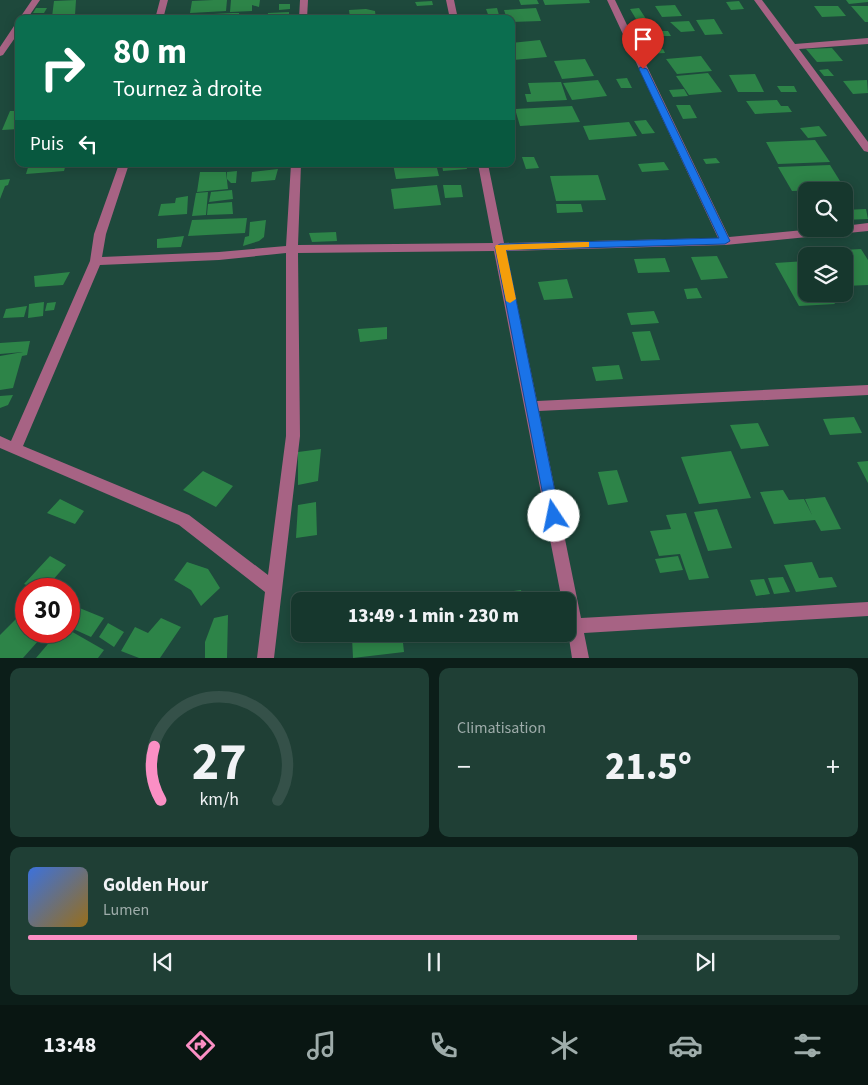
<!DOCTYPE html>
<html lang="fr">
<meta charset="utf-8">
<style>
body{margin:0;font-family:"Source Sans 3",sans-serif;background:#1f3f35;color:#f1f3f6;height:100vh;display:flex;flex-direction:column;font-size:19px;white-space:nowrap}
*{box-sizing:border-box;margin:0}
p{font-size:16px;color:#9eacaa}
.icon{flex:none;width:28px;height:28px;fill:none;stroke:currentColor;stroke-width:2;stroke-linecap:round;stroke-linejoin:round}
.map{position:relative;height:658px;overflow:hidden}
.side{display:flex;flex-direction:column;gap:10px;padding:10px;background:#0c1e19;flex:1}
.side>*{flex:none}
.guide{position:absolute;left:15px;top:15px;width:500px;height:152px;border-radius:10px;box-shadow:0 2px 12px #0003,0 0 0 1px #355149;background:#0b6e4f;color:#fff;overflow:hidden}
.controls{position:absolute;left:798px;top:182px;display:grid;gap:10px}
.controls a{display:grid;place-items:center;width:55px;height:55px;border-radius:10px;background:#16372d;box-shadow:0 2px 12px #0003,0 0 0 1px #355149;font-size:25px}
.speed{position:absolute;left:15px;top:578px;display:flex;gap:10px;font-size:25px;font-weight:700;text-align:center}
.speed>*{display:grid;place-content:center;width:65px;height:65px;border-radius:50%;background:#16372d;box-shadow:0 2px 12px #0003,0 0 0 1px #355149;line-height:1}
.speed .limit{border:8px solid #d22;background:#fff;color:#111}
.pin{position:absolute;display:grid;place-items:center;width:42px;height:42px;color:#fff;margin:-51px -21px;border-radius:50% 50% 50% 0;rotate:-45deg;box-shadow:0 0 5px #0007}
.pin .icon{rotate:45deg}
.me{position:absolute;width:55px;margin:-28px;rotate:349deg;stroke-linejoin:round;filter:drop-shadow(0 0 4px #0008)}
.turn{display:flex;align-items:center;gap:18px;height:105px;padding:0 15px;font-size:22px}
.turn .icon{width:65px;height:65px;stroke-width:2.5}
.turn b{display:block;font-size:35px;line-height:42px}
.then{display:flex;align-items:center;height:48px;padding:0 15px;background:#0003;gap:10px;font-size:19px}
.big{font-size:38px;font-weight:800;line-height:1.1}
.side .widget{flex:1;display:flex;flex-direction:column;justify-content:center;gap:8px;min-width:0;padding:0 18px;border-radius:10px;background:#1f3f35}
.side .dial{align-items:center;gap:0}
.dial svg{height:130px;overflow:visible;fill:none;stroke:#355149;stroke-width:7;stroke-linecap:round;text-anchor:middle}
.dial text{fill:#f1f3f6;stroke:none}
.song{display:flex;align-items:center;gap:15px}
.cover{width:60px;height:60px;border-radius:8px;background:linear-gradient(135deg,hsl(220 70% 55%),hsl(40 70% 35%))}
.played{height:5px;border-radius:2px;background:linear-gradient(90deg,#fb8fc4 75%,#355149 75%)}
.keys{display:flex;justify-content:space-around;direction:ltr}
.heat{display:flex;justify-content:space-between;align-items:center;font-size:28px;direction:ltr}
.side .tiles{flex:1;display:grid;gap:10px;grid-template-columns:1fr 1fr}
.widget:last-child{grid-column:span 2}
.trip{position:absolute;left:291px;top:592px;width:285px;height:50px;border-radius:10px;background:#16372d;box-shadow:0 2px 12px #0003,0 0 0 1px #355149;font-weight:800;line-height:50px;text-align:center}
.tab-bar{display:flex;height:80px;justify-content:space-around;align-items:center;background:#091612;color:#9eacaa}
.tab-bar .icon{width:35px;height:35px}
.tab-bar .active{color:#fb8fc4}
.tab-bar b{font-size:22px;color:#f1f3f6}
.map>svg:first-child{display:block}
</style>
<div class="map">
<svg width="868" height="658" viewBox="0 0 868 658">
<rect width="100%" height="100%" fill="#1e493c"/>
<path fill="#2d8448" d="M76,0l-1,15 -23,2 2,-16z
M213,0h14l-1,11 -36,2 2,-12z
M231,0h29l-1,7 -7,-2v6l-22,1z
M519,0h18l2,4 -18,1z
M543,0h46l1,3 -45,2z
M846,0h22v2l-19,2z
M432,1l1,4 -16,1 -2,-4z
M739,1l5,8 -13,1 -5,-8z
M279,4h11v5l-11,1z
M675,5l7,11 -20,1 -7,-11z
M814,6h24l8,10 -24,1z
M851,6h17v16h-3z
M36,8h11l-3,5h-11z
M497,8l2,7 -10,2 -3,-8z
M536,8l5,13 -30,1v-3h-4l-3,-9z
M639,8l7,11h-10l-6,-10z
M366,9l9,2 1,8 -26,-1 -1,-8z
M289,12v7h-22l1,-6z
M232,13h7v3h-8l-1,3h-56l1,-3z
M714,19l9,15 -18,1 -9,-15z
M689,21l6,10 -14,1 -11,-10z
M656,31h12l3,5h-12z
M540,40l7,17 -34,3 -2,-17z
M832,48l11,13 -26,1 -11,-13z
M663,49l2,4 -19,1 -2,-4z
M701,56l11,15 -35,3 -11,-15z
M585,59l9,17 -32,3 -8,-18z
M828,69l6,7h-10l-5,-6z
M708,73l14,19 -33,3 -13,-19z
M755,74l9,18h-26l-9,-17z
M627,78l5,10h-11l-5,-9z
M598,80l9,16 -35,4 -9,-17z
M867,80l1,13 -15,1 -10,-13z
M561,82l6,18 -40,2 -2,-8h6l-3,-11z
M777,86h17l3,6h-16z
M684,89l4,7 -15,1 -4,-7z
M777,100l4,6h7l4,6 -37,2 -9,-13z
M676,105h14l7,13 -14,1z
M572,106l8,16 -60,4 -5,-17z
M10,111h9v18l-17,1z
M646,120l9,13 -13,1 -8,-13z
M629,122l8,14 -48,4 -6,-14z
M819,126l8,10 -19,2 -8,-10z
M815,140l15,22 -52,2 -12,-22z
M522,157h12l5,11 -13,1z
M716,158l4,5 -14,1 -3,-5z
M664,162l5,8 -27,2 -4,-8z
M29,164h37l-2,7 -38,3z
M166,164h31v1l-31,2z
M393,164h43l3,12 -43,3z
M442,164h24l1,5 -24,2z
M830,165l15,24 -53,2 -14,-24z
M278,169l-3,11 -24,2 1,-10z
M237,171l-1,12h-5l-4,-4v-7z
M200,172h26l2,17 -31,3z
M598,175l8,25 -50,1 -6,-25z
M10,179l-2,6 -3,1 -5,13v-19z
M437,185l4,20 -47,4 -3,-20z
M443,185h18l2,12 -18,1z
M232,190l1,9 -24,3 2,-10z
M208,192l-2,23 -14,1 4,-23z
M188,196l-1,18 -29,2 3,-12 14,-1 1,-5z
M232,202l1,12 -26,1 1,-11z
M556,204h25l2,8 -26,1z
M866,209l2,10 -24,1v-10z
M247,218l-2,15 -57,3 4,-16z
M266,220l-2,17 -5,4 -16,5 2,-9 4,-1 1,-14z
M336,232l1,9 -25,1 -3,-9z
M184,236l-3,11 -24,1v-9z
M861,249l7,11v25l-23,1 -1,-30h-17l-3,-5z
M717,256l11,22 -27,2 -10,-23z
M665,258l5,14 -32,1 -4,-14z
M806,261v33h23l6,10 -36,2 -24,-43z
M70,272l-7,13 -28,2 -1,-11z
M567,279l6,19 -29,2 -6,-18z
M697,288l5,10 -15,1 -3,-10z
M44,302l-1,14 -15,2 1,-14z
M56,302l-2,8 -9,1 2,-8z
M27,306l-3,11 -21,1 3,-9z
M654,311l5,12 -28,2 -4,-12z
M387,327v12l-27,3 -2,-13z
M650,331l10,29 -19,1 -9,-29z
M30,341l-3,14 -5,1 -9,32 -13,2v-34l23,-4 -23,2v-11z
M619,365l4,14 -27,2 -4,-14z
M13,395l-5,10 -8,3v-12z
M854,417l8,16 -32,2 -7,-16z
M758,423l11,23 -28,3 -11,-24z
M321,449l-3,32 -20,4v-33z
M731,451l20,47 -52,6 -18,-47z
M868,461v22l-11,-21z
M617,470l11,32 -20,3 -10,-33z
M203,471l30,15 -17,21 -33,-17z
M783,490l6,10 15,-1 8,16 -7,-16 20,-2 16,32 -20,2 -6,-11 -41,4 -14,-32z
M60,499l24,12 -9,13 -28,-11z
M316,502l1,33 -21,3 2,-33z
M717,509l15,39 -24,3 -14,-39z
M686,513l23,65 -20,2 -9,-26 -21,2 -9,-25 21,-2 -5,-14z
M50,556l16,9 -21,24h-8l-13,-5z
M678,556l5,14 -23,3 -5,-14z
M187,562l21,7 12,19 -19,18 -10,-16 -17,-10z
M812,562l7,16 13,-1 5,10 -41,5 -12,-27z
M783,577l7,15 -16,2 -6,-16z
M764,579l6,15 -14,2 -6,-16z
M521,590l2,11h-23l-2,-8z
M77,607l27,11 -13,19 -22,-10v-11z
M22,613l4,2v16h21l-24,27h-23v-23z
M228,615l-1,43h-22v-16l9,-24z
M161,618l20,9 -21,31h-21l-18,-7 14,-24 13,6z
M108,623l16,9 -10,15 -15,-10z
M69,630l35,20 -6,8h-62l23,-27z
M362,634h40l2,18 -51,6 -1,-20 10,-2z"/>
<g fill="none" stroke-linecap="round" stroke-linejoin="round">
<path fill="#a76384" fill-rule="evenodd" d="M32,0h8l-13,19h-8z
M160,0h8l-5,19h-8z
M300,0h8l-1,19h-8z
M446,0h8l4,19h-8z
M607,0h8l114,237 85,-8h30v-3l24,-3v8l-143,14 -219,6 31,150 331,-16v10l-329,16 42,207 287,-16v14l-284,17 5,25h-17l-4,-26v-31h-6l-68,-350 -196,2 2,183 -26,222h-17l8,-66 -86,-67 -179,-77v-12l11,5 79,-180 4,-27 25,-70h10l-23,70 -4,23 117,-5 67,-6 5,-82h10l-3,81 195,-2 -15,-79h10l16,79 214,-5zM286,253v183l-18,139 -79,-60 -166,-69 77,-181 119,-5z
M754,0h8l33,44 73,-6v6l-69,5 69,93v10l-4,-1z
M16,23h3v9l-16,23 -3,1v-9z"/>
</g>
<path fill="#1a73e8" stroke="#114b97" d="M640,67l7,2 83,172 -5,3 -219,6 54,266 -2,4h-9l-2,-4 -52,-269 5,-3 219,-6 -80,-169z"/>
<path fill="#f59e0b" d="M585,242h4v5l-83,3 10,49 -6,4 -4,-2 -11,-54 1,-2z"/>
</svg>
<div class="controls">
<a><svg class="icon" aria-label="search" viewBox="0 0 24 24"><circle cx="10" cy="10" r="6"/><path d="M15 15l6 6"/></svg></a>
<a><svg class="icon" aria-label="layers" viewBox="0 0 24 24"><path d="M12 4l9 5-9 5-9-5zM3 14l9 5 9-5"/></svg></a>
</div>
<div class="speed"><div class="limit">30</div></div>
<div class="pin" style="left:643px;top:69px;background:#d93025"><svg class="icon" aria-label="arrive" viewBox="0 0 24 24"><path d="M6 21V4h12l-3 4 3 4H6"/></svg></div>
<svg class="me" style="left:554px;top:516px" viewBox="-20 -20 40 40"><circle r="19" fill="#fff"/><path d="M0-13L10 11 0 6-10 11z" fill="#1a73e8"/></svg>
<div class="trip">13:49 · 1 min · 230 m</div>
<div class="guide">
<div class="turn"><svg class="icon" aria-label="right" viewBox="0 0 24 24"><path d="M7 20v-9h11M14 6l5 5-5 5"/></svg><div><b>80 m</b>Tournez à droite</div></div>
<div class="then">Puis<svg class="icon" aria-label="left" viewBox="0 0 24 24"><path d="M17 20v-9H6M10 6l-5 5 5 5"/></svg></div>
</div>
</div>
<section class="side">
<div class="tiles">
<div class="widget dial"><svg viewBox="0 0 100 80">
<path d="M14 69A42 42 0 1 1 86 69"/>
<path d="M14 69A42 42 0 0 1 10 36" stroke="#fb8fc4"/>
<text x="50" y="56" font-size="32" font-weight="700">27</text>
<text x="50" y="72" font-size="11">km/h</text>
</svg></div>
<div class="widget"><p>Climatisation</p>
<div class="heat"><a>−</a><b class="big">21.5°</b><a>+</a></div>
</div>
<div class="widget">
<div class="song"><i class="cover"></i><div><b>Golden Hour</b><p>Lumen</p></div></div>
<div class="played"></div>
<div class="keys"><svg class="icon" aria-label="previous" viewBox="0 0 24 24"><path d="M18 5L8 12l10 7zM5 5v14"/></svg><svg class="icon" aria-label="pause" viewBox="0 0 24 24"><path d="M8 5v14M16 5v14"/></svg><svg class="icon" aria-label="next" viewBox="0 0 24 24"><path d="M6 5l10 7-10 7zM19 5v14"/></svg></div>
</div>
</div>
</section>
<nav class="tab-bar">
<b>13:48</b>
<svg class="icon active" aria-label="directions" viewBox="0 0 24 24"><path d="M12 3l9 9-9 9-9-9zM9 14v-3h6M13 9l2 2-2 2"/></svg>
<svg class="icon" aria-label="music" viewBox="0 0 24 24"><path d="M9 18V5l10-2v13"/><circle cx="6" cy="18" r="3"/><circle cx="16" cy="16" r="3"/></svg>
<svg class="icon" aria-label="phone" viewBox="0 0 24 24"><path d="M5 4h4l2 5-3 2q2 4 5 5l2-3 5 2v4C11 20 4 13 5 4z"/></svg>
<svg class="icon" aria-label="climate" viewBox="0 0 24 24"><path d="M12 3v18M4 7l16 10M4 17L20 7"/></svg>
<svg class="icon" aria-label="car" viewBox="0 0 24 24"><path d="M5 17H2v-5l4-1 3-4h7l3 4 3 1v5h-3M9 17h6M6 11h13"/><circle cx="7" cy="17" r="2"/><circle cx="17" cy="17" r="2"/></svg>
<svg class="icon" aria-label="filters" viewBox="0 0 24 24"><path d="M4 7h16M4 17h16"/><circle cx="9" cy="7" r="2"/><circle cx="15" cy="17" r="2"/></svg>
</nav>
